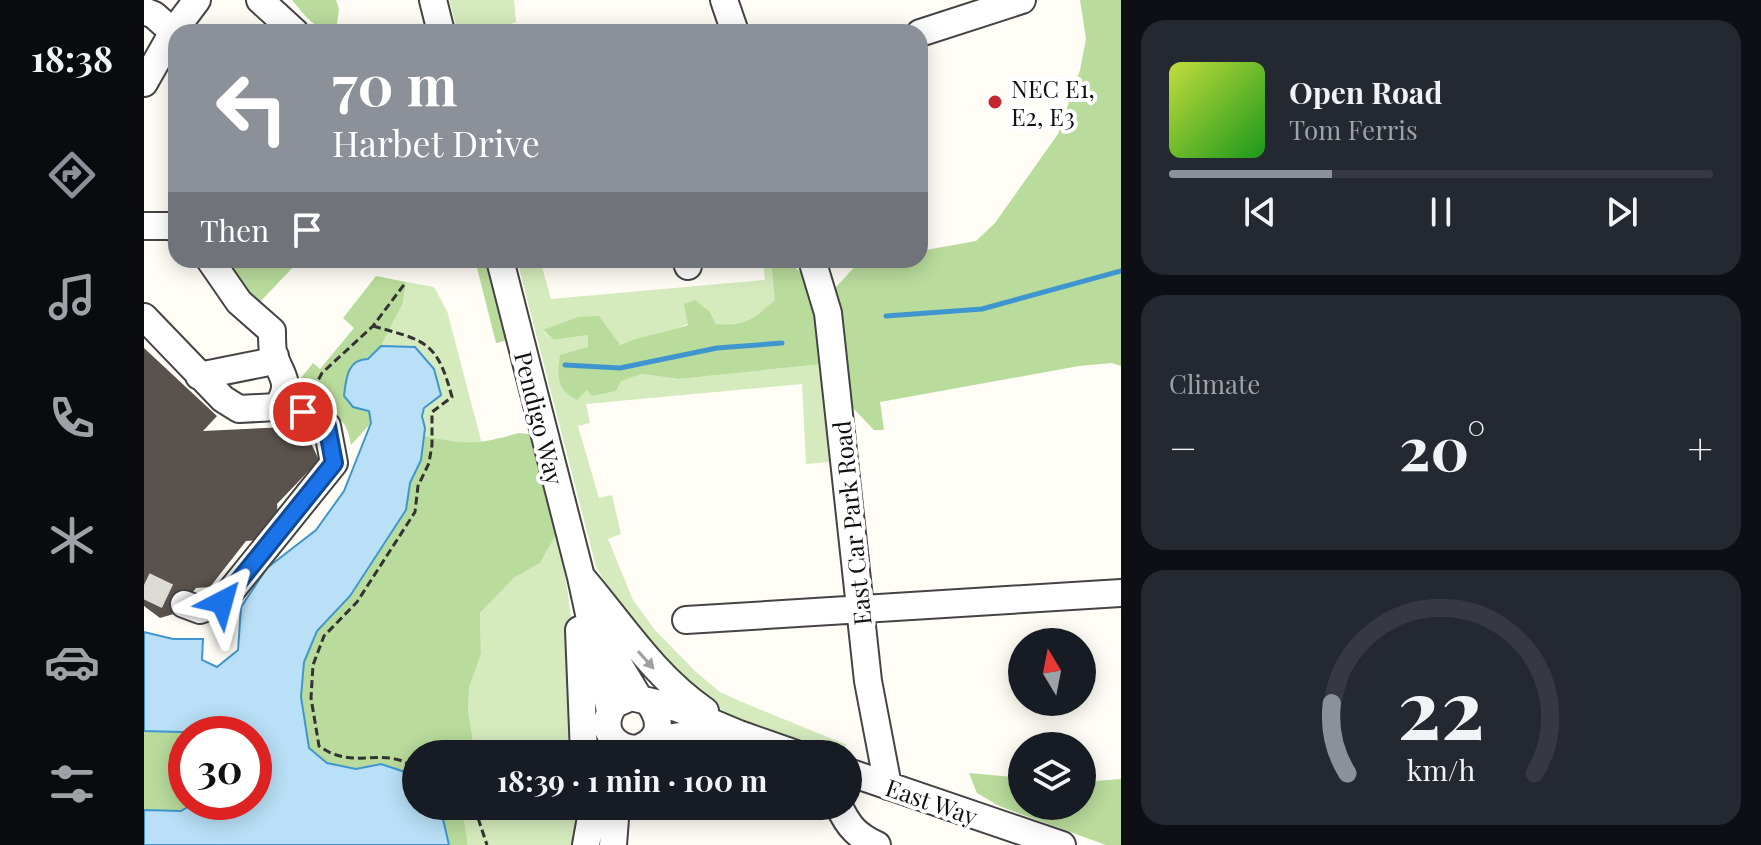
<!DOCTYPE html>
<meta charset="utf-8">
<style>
body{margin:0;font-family:"Playfair Display",serif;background:#242831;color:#f1f3f6;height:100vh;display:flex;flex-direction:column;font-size:30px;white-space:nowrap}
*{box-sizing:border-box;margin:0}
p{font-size:26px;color:#9ea1a6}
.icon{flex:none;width:44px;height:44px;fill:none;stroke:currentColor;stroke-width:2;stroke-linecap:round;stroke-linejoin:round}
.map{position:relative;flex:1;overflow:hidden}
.panel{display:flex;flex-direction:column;gap:20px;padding:20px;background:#0d0f14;width:640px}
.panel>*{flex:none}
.guide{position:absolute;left:24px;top:24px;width:760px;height:244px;border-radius:24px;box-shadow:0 4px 20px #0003;background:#8c9099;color:#fff;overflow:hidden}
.needle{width:52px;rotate:350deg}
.controls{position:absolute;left:864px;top:628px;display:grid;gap:16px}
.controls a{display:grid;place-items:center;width:88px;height:88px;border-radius:50%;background:#171b24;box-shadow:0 4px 20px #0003;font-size:40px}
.speed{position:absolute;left:24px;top:716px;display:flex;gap:16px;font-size:40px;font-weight:700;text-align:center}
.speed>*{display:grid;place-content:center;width:104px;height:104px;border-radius:50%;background:#171b24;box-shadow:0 4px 20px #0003;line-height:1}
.speed .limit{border:12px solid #d22;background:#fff;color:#111}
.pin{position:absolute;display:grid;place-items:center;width:68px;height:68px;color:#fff;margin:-34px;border:4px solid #fff;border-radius:50%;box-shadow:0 2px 8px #0007}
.me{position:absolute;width:88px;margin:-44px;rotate:39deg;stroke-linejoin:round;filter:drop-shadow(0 0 6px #0008)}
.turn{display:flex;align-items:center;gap:28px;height:168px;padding:0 32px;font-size:36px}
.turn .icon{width:104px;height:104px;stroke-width:2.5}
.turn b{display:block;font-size:56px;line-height:68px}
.then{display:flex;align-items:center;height:76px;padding:0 32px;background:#0003;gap:16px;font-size:30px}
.big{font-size:60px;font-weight:700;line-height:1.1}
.panel .card{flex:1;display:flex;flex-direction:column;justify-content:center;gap:12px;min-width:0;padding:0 28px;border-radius:24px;background:#242831}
.panel .dial{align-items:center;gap:0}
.dial svg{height:208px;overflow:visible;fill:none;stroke:#363941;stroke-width:7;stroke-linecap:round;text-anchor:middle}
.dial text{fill:#f1f3f6;stroke:none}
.song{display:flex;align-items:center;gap:24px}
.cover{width:96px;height:96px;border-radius:12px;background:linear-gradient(135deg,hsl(70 70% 55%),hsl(120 70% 35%))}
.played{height:8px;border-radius:4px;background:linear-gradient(90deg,#8c9099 30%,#363941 30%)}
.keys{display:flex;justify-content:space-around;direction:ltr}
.heat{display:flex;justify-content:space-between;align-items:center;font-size:44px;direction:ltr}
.trip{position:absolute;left:258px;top:740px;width:460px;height:80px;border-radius:40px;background:#171b24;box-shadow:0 4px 20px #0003;font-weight:700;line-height:80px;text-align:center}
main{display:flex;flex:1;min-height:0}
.menu{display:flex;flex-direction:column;width:144px;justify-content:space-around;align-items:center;background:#090b0e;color:#9ea1a6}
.menu .icon{width:56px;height:56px}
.menu .active{color:#8c9099}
.menu b{font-size:36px;color:#f1f3f6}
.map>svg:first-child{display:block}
</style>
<main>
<nav class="menu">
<b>18:38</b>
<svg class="icon active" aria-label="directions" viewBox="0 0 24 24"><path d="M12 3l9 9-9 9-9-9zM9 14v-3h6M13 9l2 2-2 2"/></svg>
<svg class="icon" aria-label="music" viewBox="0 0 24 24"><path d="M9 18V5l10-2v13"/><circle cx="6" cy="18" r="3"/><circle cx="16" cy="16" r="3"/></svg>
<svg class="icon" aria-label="phone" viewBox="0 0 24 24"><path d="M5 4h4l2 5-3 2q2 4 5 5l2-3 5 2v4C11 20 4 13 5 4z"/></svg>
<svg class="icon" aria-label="climate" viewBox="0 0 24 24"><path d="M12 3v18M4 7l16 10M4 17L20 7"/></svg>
<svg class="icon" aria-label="car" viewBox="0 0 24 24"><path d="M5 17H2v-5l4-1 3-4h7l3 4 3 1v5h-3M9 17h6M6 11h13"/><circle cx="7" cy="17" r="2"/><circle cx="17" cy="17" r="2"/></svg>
<svg class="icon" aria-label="filters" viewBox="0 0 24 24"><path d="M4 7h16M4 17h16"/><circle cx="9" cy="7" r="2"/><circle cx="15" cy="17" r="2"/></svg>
</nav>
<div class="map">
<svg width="977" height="845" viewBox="0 0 977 845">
<rect width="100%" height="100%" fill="#fffdf5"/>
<path fill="#d5ebbd" d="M305,0h65l2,22 -29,10h-29z
M373,260h23l11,39 214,-19 -2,-20h8l5,40c-24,19 -29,26 -60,24l-6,-12c-13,7 -26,15 -41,19 -17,5 -33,7 -50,14l-41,-28 -35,14 11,9 34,-5v55l53,-16 38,5 144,-15 7,98 -24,2 -4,-80 -216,20 4,19 -12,3 21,72 13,-3 9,39 -13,5 25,61 22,30 41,42 24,20 29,13 98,40 -13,9 -82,-28 -48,-24 -61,-55 -47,-80z
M262,282l28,5 13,24 35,133h-20l-38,-8c3,-28 -10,-20 17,-41l-26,-48 -34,-1 22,-43z
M412,535c19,71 20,146 23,219h-104l-7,-44 1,-22 12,-34 -1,-41 34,-35 26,-15z
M318,806h118l-4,39h-108z"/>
<path fill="#b9dc9c" d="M148,0h44l3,9 -3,23c-20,0 -32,-18 -44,-32z
M936,0h41v366l-9,-3 -33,3 -199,36 4,28h-10l-22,-23 -16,-120 25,-27h59v-9l56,-10 19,-18 63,-89 22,-64 6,-31z
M75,260h108l-30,3 -38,40z
M331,260h12l21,80 -12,3z
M627,260h14l25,19 13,85 -144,15 -38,-5 -20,7 -5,10 -24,5 -5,-6 -10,10c-21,-10 -20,-25 -17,-45l28,-8v-12l-34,5 -11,-10 35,-13 21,-1 21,29c22,-10 45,-12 68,-20l-4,-21 11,-4 15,12 6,12c31,2 36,-5 59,-24z
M232,276l30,6 -3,21 -22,43 -13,13 -15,48 16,4 2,12 -20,22c-5,-32 -17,-28 -42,-41 -4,-3 -9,-10 -12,-15l4,-11 12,-15 7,6 34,-41 -11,-10z
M375,433l10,1 27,101 -16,28 -26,15 -34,35 1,41 -12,34 -1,22 7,44h-59v25l-8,-6 -27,-9 -25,5 -29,-6 -18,-15 -8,-51 3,-35 13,-31 33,-35 56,-86 4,-27 11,-23 3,-24c44,9 52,9 95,-3z
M24,730l26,4h-8v68h10l-15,9 -37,-1v-79z
M825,773l53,5v28h60v-24l39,-3v66h-15l-107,-39 -22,-13z
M296,806h22l6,39h-19z"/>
<path fill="#b9e0f7" stroke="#3f96cf" stroke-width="2" d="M237,346l34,1 19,22 7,26 -17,13 -2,8 3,12 -4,32 -11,23 -4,27 -56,86 -33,35 -13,31 -3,35 8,51 18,15 29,6 25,-5 27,9 8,6v27h24l9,39h-305v-35l37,1 15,-9h58v-28l4,-5 -4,-35 -110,-3v-99l29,7h30l-1,21 15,7 21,-17 3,-43 26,-39 49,-38 28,-39 27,-68 -2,-12 -16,-4 -9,-11c2,-17 3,-37 24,-37z"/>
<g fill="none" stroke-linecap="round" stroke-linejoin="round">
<path stroke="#3f96cf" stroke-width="5" d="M742,316l96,-7 139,-38
M421,365l55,3 97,-20 65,-5"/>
</g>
<path fill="#5a524d" d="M0,348l73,68 -14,15 84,-4 23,14 9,19 -42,44 1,17 -18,19 -14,1 -36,46 -14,1 -19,25 -17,5 -16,-12z"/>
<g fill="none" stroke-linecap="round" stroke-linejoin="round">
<path stroke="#dbdad3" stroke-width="26" stroke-dasharray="26 13" stroke-linecap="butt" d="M0,585l40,19"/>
<g stroke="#444" stroke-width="30">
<path id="minor" d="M116,0l35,32
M289,0l8,32
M580,0l11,32
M0,11l10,4 19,17
M776,33l102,-33
M0,83l29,-51 24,-32
M0,226h27l5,3
M66,260l29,42 33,29c0,7 0,15 1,21 7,25 21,29 4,55
M356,260l81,317 29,134
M542,260l2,6
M668,260l16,53 40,368 20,105
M0,317l79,82 16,10 38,-2 32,6 18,13 7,37 -112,139 -22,8 -16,-6
M55,376l65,-13 11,-7
M439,579c40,47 71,97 122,132
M542,620l435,-27
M435,630l5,124
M460,632l11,26 24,40
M505,703c15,20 11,38 -13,46 -26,-2 -37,-24 -21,-45l16,-7 46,11 62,26 57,20
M509,740l40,-6h34
M704,772l214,73
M695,806c9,20 18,30 38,39
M442,845l7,-39
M469,845l3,-39"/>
</g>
<path stroke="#333" stroke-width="3" stroke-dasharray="8 4" stroke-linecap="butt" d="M229,326c53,15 64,15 79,71l-20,15v33l-3,18 -11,23 -3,26 -58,90 -33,34 -11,29 -2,33 8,48c36,26 66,-2 97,23
M169,390l9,-17 51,-47 33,-44
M305,806l26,3 12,36"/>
<use href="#minor" stroke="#fff" stroke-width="26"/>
</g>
<defs><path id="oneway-solid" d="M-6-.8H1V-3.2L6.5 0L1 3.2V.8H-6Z" transform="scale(2)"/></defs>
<use fill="#a0a0a0" href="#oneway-solid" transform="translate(502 660) rotate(48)"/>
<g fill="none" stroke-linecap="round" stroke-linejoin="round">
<g stroke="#114b97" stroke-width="20">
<path id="route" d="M78,602l112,-139 -7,-37 -18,-13 -6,-1"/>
</g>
<use href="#route" stroke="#1a73e8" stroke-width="14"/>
</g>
<circle fill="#c4262e" stroke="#fff" stroke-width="3" cx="851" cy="102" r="8"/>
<g text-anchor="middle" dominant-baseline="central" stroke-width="8" stroke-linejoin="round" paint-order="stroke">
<g font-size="24" fill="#111" stroke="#fff" text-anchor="start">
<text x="867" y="88">NEC E1,<tspan x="867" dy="28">E2, E3</tspan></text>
</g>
<g font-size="24" fill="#111" stroke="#fff">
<text transform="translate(396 418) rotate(76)">Pendigo Way</text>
<text transform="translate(707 523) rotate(-96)">East Car Park Road</text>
<text transform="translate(788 801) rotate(19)">East Way</text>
</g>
</g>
</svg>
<div class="controls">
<a><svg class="needle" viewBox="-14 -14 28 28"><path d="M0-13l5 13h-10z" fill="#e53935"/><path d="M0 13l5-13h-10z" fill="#9ea1a6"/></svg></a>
<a><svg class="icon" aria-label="layers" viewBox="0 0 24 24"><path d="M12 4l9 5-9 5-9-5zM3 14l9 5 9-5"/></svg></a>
</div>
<div class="speed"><div class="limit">30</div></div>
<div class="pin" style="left:159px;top:412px;background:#d93025"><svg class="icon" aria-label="arrive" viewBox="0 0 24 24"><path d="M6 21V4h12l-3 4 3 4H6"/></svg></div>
<svg class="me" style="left:78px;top:602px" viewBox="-20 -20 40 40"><path d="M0-17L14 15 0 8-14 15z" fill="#1a73e8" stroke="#fff" stroke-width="4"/></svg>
<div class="trip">18:39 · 1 min · 100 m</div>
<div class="guide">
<div class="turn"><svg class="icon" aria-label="left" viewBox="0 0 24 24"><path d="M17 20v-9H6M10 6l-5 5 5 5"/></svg><div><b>70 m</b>Harbet Drive</div></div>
<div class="then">Then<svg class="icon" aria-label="arrive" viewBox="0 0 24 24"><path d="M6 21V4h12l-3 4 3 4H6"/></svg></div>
</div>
</div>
<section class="panel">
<div class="card">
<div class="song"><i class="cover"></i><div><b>Open Road</b><p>Tom Ferris</p></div></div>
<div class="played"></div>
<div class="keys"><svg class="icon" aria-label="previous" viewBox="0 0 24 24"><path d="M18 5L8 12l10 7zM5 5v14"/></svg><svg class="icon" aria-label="pause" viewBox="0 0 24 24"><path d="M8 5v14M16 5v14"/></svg><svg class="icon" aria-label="next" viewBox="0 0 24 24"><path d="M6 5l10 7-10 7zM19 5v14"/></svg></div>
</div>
<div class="card"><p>Climate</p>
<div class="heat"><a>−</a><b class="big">20°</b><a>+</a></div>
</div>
<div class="card dial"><svg viewBox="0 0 100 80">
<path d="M14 69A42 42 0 1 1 86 69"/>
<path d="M14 69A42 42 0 0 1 8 42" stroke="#8c9099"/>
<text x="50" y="56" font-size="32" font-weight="700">22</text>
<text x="50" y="72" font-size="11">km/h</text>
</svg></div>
</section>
</main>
